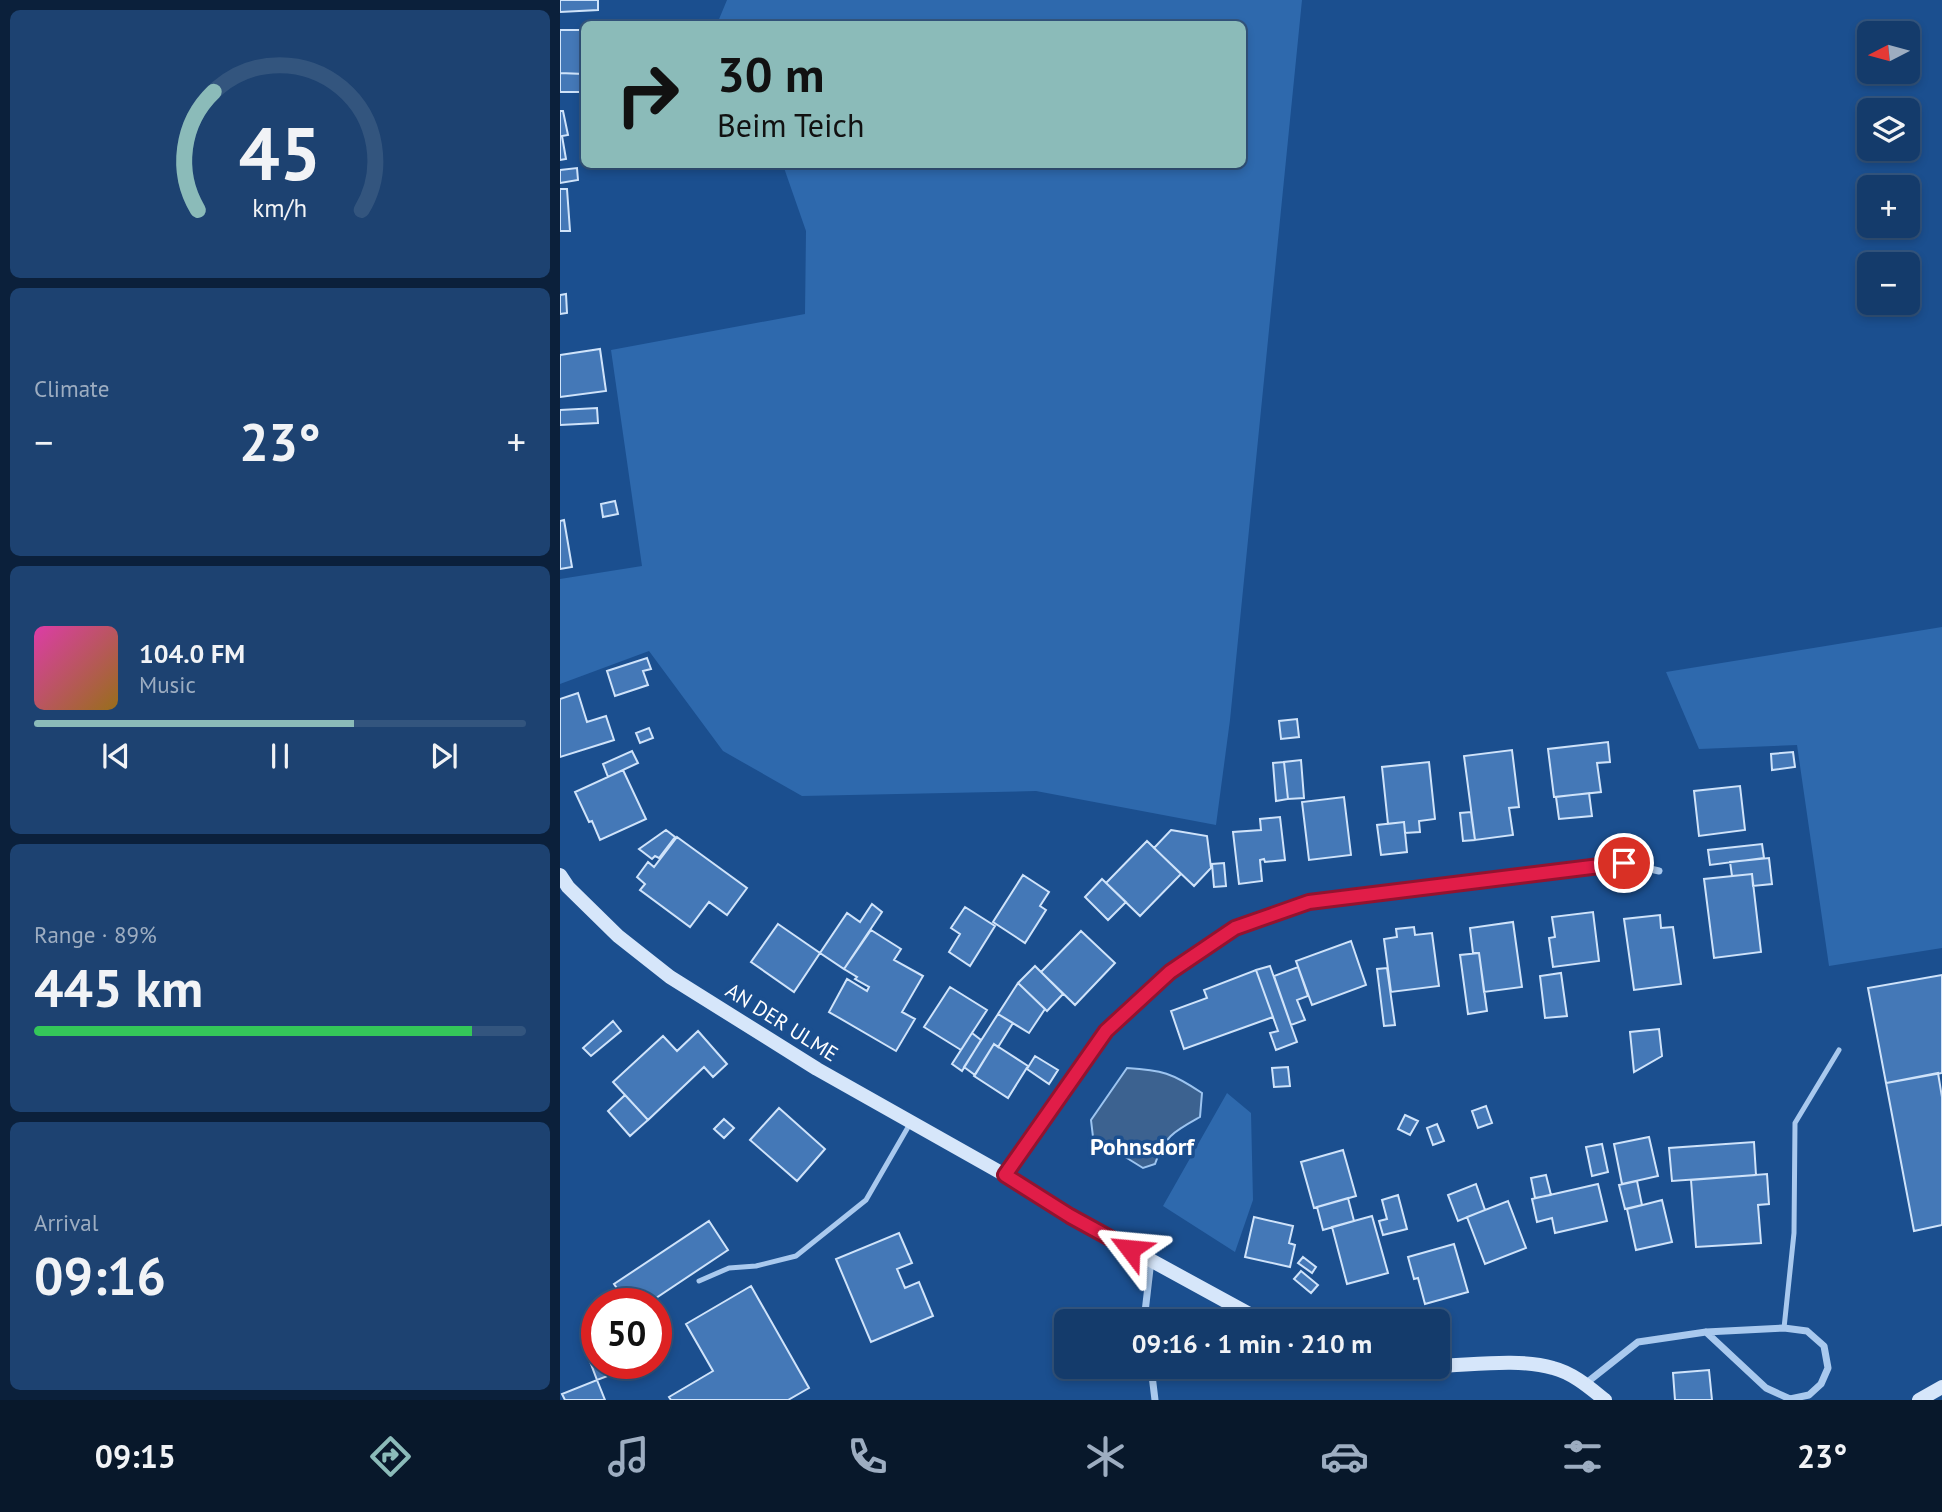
<!DOCTYPE html>
<meta charset="utf-8">
<style>
body{margin:0;font-family:"PT Sans",sans-serif;background:#1d4271;color:#f1f3f6;height:100vh;display:flex;flex-direction:column;font-size:26px;white-space:nowrap}
*{box-sizing:border-box;margin:0}
p{font-size:23px;color:#9dadc1}
.icon{flex:none;width:38px;height:38px;fill:none;stroke:currentColor;stroke-width:2;stroke-linecap:round;stroke-linejoin:round}
.map{position:relative;flex:1;overflow:hidden}
.panel{display:flex;flex-direction:column;gap:10px;padding:10px;background:#0b203b;width:560px}
.panel>*{flex:none}
.hud{position:absolute;left:21px;top:21px;width:665px;height:147px;border-radius:10px;box-shadow:0 4px 10px #0003,0 0 0 2px #33557e;background:#8bbbb9;color:#111;overflow:hidden}
.needle{width:46px;rotate:264deg}
.controls{position:absolute;left:1297px;top:21px;display:grid;gap:14px}
.controls a{display:grid;place-items:center;width:63px;height:63px;border-radius:10px;background:#143b6b;box-shadow:0 4px 10px #0003,0 0 0 2px #33557e;font-size:35px}
.speed{position:absolute;left:21px;top:1288px;display:flex;gap:14px;font-size:35px;font-weight:700;text-align:center}
.speed>*{display:grid;place-content:center;width:91px;height:91px;border-radius:50%;background:#143b6b;box-shadow:0 4px 10px #0003,0 0 0 2px #33557e;line-height:1}
.speed .limit{border:10px solid #d22;background:#fff;color:#111}
.pin{position:absolute;display:grid;place-items:center;width:60px;height:60px;color:#fff;margin:-30px;border:4px solid #fff;border-radius:50%;box-shadow:0 2px 7px #0007}
.me{position:absolute;width:77px;margin:-38px;rotate:299deg;stroke-linejoin:round;filter:drop-shadow(0 0 5px #0008)}
.turn{display:flex;align-items:center;gap:24px;height:147px;padding:0 21px;font-size:32px}
.turn .icon{width:91px;height:91px;stroke-width:2.5}
.turn b{display:block;font-size:49px;line-height:60px}
.big{font-size:52px;font-weight:600;line-height:1.1}
.panel .card{flex:1;display:flex;flex-direction:column;justify-content:center;gap:10px;min-width:0;padding:0 24px;border-radius:10px;background:#1d4271}
.panel .dial{align-items:center;gap:0}
.dial svg{height:182px;overflow:visible;fill:none;stroke:#33557e;stroke-width:7;stroke-linecap:round;text-anchor:middle}
.dial text{fill:#f1f3f6;stroke:none}
.song{display:flex;align-items:center;gap:21px}
.cover{width:84px;height:84px;border-radius:10px;background:linear-gradient(135deg,hsl(320 70% 55%),hsl(40 70% 35%))}
.played{height:7px;border-radius:4px;background:linear-gradient(90deg,#8bbbb9 65%,#33557e 65%)}
.keys{display:flex;justify-content:space-around;direction:ltr}
.heat{display:flex;justify-content:space-between;align-items:center;font-size:38px;direction:ltr}
.charge{height:10px;border-radius:5px;background:linear-gradient(90deg,#34c759 89%,#33557e 0)}
.trip{position:absolute;left:494px;top:1309px;width:396px;height:70px;border-radius:10px;background:#143b6b;box-shadow:0 4px 10px #0003,0 0 0 2px #33557e;font-weight:600;line-height:70px;text-align:center}
.menu{display:flex;height:112px;justify-content:space-around;align-items:center;background:#08182b;color:#9dadc1}
.menu .icon{width:49px;height:49px}
.menu .active{color:#8bbbb9}
.menu b{font-size:32px;color:#f1f3f6}
main{display:flex;flex:1;min-height:0}
.map>svg:first-child{display:block}
</style>
<main>
<section class="panel">
<div class="card dial"><svg viewBox="0 0 100 80">
<path d="M14 69A42 42 0 1 1 86 69"/>
<path d="M14 69A42 42 0 0 1 21 17" stroke="#8bbbb9"/>
<text x="50" y="56" font-size="32" font-weight="700">45</text>
<text x="50" y="72" font-size="11">km/h</text>
</svg></div>
<div class="card"><p>Climate</p>
<div class="heat"><a>−</a><b class="big">23°</b><a>+</a></div>
</div>
<div class="card">
<div class="song"><i class="cover"></i><div><b>104.0 FM</b><p>Music</p></div></div>
<div class="played"></div>
<div class="keys"><svg class="icon" aria-label="previous" viewBox="0 0 24 24"><path d="M18 5L8 12l10 7zM5 5v14"/></svg><svg class="icon" aria-label="pause" viewBox="0 0 24 24"><path d="M8 5v14M16 5v14"/></svg><svg class="icon" aria-label="next" viewBox="0 0 24 24"><path d="M6 5l10 7-10 7zM19 5v14"/></svg></div>
</div>
<div class="card"><p>Range · 89%</p><b class="big">445 km</b><div class="charge"></div></div>
<div class="card"><p>Arrival</p><b class="big">09:16</b></div>
</section>
<div class="map">
<svg width="1382" height="1400" viewBox="0 0 1382 1400">
<rect width="100%" height="100%" fill="#1b4f8f"/>
<path fill="#2e69ad" d="M167,0h575l-72,720 -14,105 -180,-34 -234,5 -79,-45 -74,-100 -89,33v-105l82,-13 -31,-216 194,-36 1,-83 -23,-66 459,-1v-140h-525z
M1382,627v321l-113,18 -32,-221 -98,4 -33,-77z
M667,1093l24,20 2,87 -18,52 -72,-46z"/>
<path fill="#3c6290" stroke="#9cc4f0" stroke-width="2" d="M567,1068c35,2 45,5 75,25l-2,24c-25,14 -36,19 -45,47l-12,4 -50,-31 -2,-17z"/>
<path fill="#4478b7" stroke="#cfe3fa" stroke-width="2" d="M0,0h38v10l-38,2z
M0,30h24l-2,44 -22,-1z
M0,73l24,1v18h-24z
M0,111h3l5,24 -6,1 4,23 -6,1z
M17,168l1,12 -18,3v-13z
M0,189h7l3,42h-10z
M6,294l1,19 -7,1v-19z
M40,349l6,42 -46,6v-42z
M37,408l1,15 -38,2v-15z
M55,501l3,13 -15,3 -2,-13z
M4,520l8,47 -12,2v-48z
M87,658l4,11 -8,2 5,14 -33,11 -8,-25z
M18,693l9,29 19,-6 8,24 -54,17v-58z
M737,719l2,18 -18,2 -2,-18z
M89,728l4,10 -13,5 -4,-10z
M1048,742l2,20 -13,1 4,29 -47,5 -6,-48z
M952,750l7,57 -10,1 4,27 -38,5 -11,-84z
M72,751l6,12 -30,14 -5,-13z
M1233,752l2,15 -23,3 -1,-16z
M741,760l3,38 -16,1 -4,-37z
M724,762l4,37 -12,2 -3,-38z
M869,762l6,57 -16,2 1,11 -15,1 -1,-11 -16,2 -6,-57z
M63,770l23,49 -46,21 -8,-19 -3,1 -14,-30z
M1180,786l5,44 -46,6 -5,-45z
M1029,793l3,23 -33,3 -3,-22z
M784,797l7,58 -42,5 -7,-58z
M911,812l4,28 -12,1 -3,-28z
M720,817l5,43 -20,2 -1,-3 -4,1 2,21 -23,3 -6,-52 28,-2 -1,-11z
M844,822l3,30 -26,3 -4,-30z
M106,830l9,7 -16,21 -4,-2 -3,3 -13,-10z
M611,830l36,6 4,32 -17,18 -40,-38z
M117,837l70,51 -20,27 -18,-13 -19,25 -50,-37 5,-6 -8,-7 11,-15 6,5z
M587,841l34,33 -41,42 -34,-33z
M1202,844l2,14 -54,7 -2,-15z
M1209,858l3,26 -19,2 -1,-12 -20,2 -2,-14z
M664,863l2,23 -12,1 -2,-23z
M1192,874l9,78 -47,6 -10,-79z
M463,875l26,17 -9,14 6,4 -21,33 -32,-21z
M542,879l24,23 -18,18 -23,-23z
M312,904l10,8 -38,57 -24,-16 27,-40 13,9z
M405,907l30,19 -25,40 -21,-14 11,-18 -9,-6z
M1033,912l6,49 -46,6 -4,-29 6,-1 -3,-20z
M1100,915l1,13 12,-1 8,57 -47,6 -10,-71z
M953,922l9,65 -38,5 -5,-39h-6l-3,-25z
M218,924l42,29 -26,39 -43,-30z
M854,927l1,8 17,-2 7,53 -48,6 -7,-53 13,-2 -1,-8z
M311,930l30,19 -7,11 29,16 -21,36 13,7 -19,32 -67,-39 18,-33 20,12 2,-4 -14,-8 2,-2 -13,-8z
M521,931l34,32 -40,42 -34,-33z
M791,941l15,44 -54,20 -16,-44z
M919,953l8,58 -19,3 -8,-59z
M475,966l28,28 -16,17 -29,-28z
M710,966l27,76 -21,8 -6,-17 8,-2 -22,-61z
M738,967l10,29 -11,4 8,20 -14,5 -17,-49z
M827,968l8,57 -11,1 -7,-57z
M696,970l17,47 -89,32 -13,-38 36,-13 -3,-8z
M1001,973l6,43 -22,2 -5,-42z
M1382,975v98l-56,10 -18,-95z
M458,983l27,26 -16,24 -31,-19z
M390,987l37,23 -26,40 -37,-23z
M438,1014l15,9 -15,24 -4,-3 -19,31 -11,-8z
M53,1021l8,10 -30,25 -8,-8z
M1099,1029l3,27 -28,16 -4,-40z
M138,1031l29,33 -14,13 -9,-10 -56,53 -35,-38 50,-46 14,15z
M412,1033l9,7 -19,31 -10,-7z
M434,1044l34,22 -20,32 -34,-22z
M475,1056l23,14 -9,14 -22,-15z
M728,1067l2,19 -16,1 -2,-19z
M1378,1073l4,24v128l-28,6 -28,-148z
M65,1095l23,25 -18,16 -22,-25z
M926,1106l6,17 -14,5 -6,-17z
M219,1108l46,41 -28,32 -47,-41z
M845,1115l13,6 -8,14 -12,-6z
M164,1119l10,9 -10,10 -10,-9z
M877,1124l7,17 -11,4 -6,-17z
M1089,1137l9,39 -36,8 -8,-40z
M1194,1142l2,33 -84,6 -3,-33z
M1042,1144l6,28 -16,4 -6,-29z
M783,1150l13,46 -42,12 -13,-46z
M1207,1174l2,30 -11,1 3,38 -65,4 -5,-67z
M986,1175l5,20 -16,3 -4,-20z
M1077,1181l5,24 -17,4 -6,-24z
M916,1184l9,26 -27,11 -10,-26z
M1038,1184l9,37 -52,12 -3,-15 -15,4 -5,-23z
M838,1195l9,34 -24,6 -4,-14 8,-2 -5,-19z
M788,1198l6,23 -31,9 -6,-23z
M1102,1200l10,42 -36,8 -9,-41z
M948,1201l18,47 -41,16 -18,-47z
M812,1216l16,57 -41,11 -15,-57z
M694,1217l39,9 -4,17 6,2 -5,22 -45,-10z
M149,1221l19,29 -81,54h-19l-14,-20z
M339,1233l13,30 -15,6 8,19 14,-6 14,34 -62,26 -35,-83z
M894,1244l14,48 -43,12 -7,-26 -4,1 -6,-22z
M743,1257l13,10 -4,6 -14,-10z
M741,1271l17,14 -7,8 -17,-14z
M191,1286l58,102 -21,12h-117l-2,-3 44,-26 -27,-47z
M37,1344v19h45l-45,17 -12,-32z
M1149,1370l3,30h-37l-2,-27z
M37,1380l8,20h-40l-3,-6z"/>
<g fill="none" stroke-linecap="round" stroke-linejoin="round">
<path stroke="#a9c9ee" stroke-width="5" d="M139,1281l30,-13 27,-2 40,-10 70,-56 45,-78
M1224,1328l10,-95 1,-110 44,-73"/>
<path stroke="#a9c9ee" stroke-width="7" d="M445,1175l101,-144 64,-59 65,-45 74,-25 315,-39 35,8
M584,1321l7,-61
M591,1367l4,33
M1025,1384l53,-42 68,-10 78,-4 23,3 17,15 4,22 -7,16 -12,11 -19,4 -24,-11 -60,-56"/>
<path stroke="#d6e6fa" stroke-width="14" d="M0,875l8,12 50,49 52,41 147,92 188,106 65,41 192,105
M877,1366c36,-1 82,-8 116,2 20,5 37,20 52,32
M816,1367h34
M1359,1400l23,-13"/>
</g>
<g fill="none" stroke-linecap="round" stroke-linejoin="round">
<g stroke="#92132f" stroke-width="18">
<path id="route" d="M570,1249l-60,-33 -65,-41 101,-144 64,-59 65,-44 74,-26 315,-39"/>
</g>
<use href="#route" stroke="#e11d48" stroke-width="12"/>
</g>
<g text-anchor="middle" dominant-baseline="central" stroke-width="7" stroke-linejoin="round" paint-order="stroke">
<g font-size="21" fill="#fff" stroke="#1b4f8f">
<text transform="translate(222 1022) rotate(32)">AN DER ULME</text>
</g>
<g font-size="24" font-weight="bold" fill="#fff" stroke="#1b4f8f">
<text x="582" y="1146">Pohnsdorf</text>
</g>
</g>
</svg>
<div class="controls">
<a><svg class="needle" viewBox="-14 -14 28 28"><path d="M0-13l5 13h-10z" fill="#e53935"/><path d="M0 13l5-13h-10z" fill="#9dadc1"/></svg></a>
<a><svg class="icon" aria-label="layers" viewBox="0 0 24 24"><path d="M12 4l9 5-9 5-9-5zM3 14l9 5 9-5"/></svg></a>
<a>+</a>
<a>−</a>
</div>
<div class="speed"><div class="limit">50</div></div>
<div class="pin" style="left:1064px;top:863px;background:#d93025"><svg class="icon" aria-label="arrive" viewBox="0 0 24 24"><path d="M6 21V4h12l-3 4 3 4H6"/></svg></div>
<svg class="me" style="left:570px;top:1249px" viewBox="-20 -20 40 40"><path d="M0-17L14 15 0 8-14 15z" fill="#e11d48" stroke="#fff" stroke-width="4"/></svg>
<div class="trip">09:16 · 1 min · 210 m</div>
<div class="hud">
<div class="turn"><svg class="icon" aria-label="right" viewBox="0 0 24 24"><path d="M7 20v-9h11M14 6l5 5-5 5"/></svg><div><b>30 m</b>Beim Teich</div></div>
</div>
</div>
</main>
<nav class="menu">
<b>09:15</b>
<svg class="icon active" aria-label="directions" viewBox="0 0 24 24"><path d="M12 3l9 9-9 9-9-9zM9 14v-3h6M13 9l2 2-2 2"/></svg>
<svg class="icon" aria-label="music" viewBox="0 0 24 24"><path d="M9 18V5l10-2v13"/><circle cx="6" cy="18" r="3"/><circle cx="16" cy="16" r="3"/></svg>
<svg class="icon" aria-label="phone" viewBox="0 0 24 24"><path d="M5 4h4l2 5-3 2q2 4 5 5l2-3 5 2v4C11 20 4 13 5 4z"/></svg>
<svg class="icon" aria-label="climate" viewBox="0 0 24 24"><path d="M12 3v18M4 7l16 10M4 17L20 7"/></svg>
<svg class="icon" aria-label="car" viewBox="0 0 24 24"><path d="M5 17H2v-5l4-1 3-4h7l3 4 3 1v5h-3M9 17h6M6 11h13"/><circle cx="7" cy="17" r="2"/><circle cx="17" cy="17" r="2"/></svg>
<svg class="icon" aria-label="filters" viewBox="0 0 24 24"><path d="M4 7h16M4 17h16"/><circle cx="9" cy="7" r="2"/><circle cx="15" cy="17" r="2"/></svg>
<b>23°</b>
</nav>
